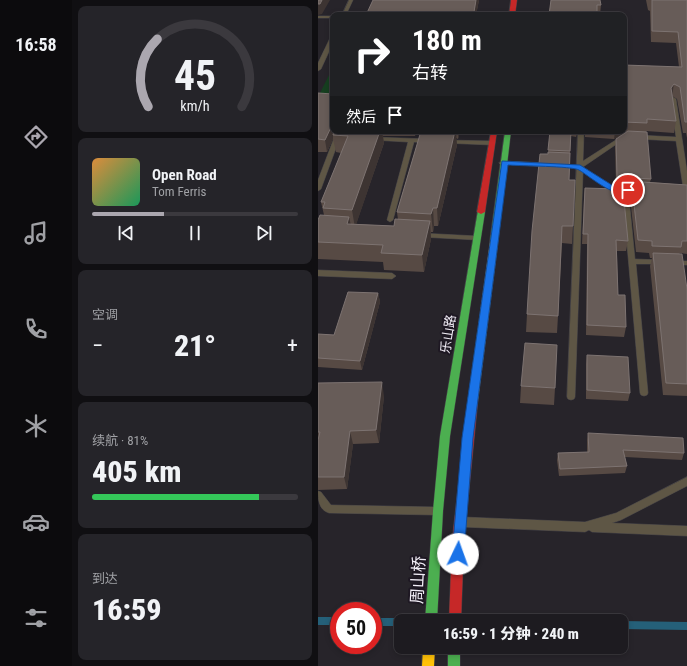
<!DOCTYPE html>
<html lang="zh">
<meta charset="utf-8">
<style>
body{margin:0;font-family:"Roboto Condensed","Noto Sans SC",sans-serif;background:#252429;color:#f1f3f6;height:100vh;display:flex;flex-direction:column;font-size:15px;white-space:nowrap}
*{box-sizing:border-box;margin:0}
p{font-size:13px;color:#a0a1a5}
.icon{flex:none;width:22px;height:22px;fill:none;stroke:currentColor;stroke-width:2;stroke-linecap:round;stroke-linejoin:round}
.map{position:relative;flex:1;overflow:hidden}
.side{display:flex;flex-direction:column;gap:6px;padding:6px;background:#100f12;width:246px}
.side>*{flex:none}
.banner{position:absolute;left:12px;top:12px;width:297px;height:122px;border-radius:8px;box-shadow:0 2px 6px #0003,0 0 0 1px #3b393e;background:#202124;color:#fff;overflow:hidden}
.speed{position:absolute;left:12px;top:602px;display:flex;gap:8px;font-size:20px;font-weight:700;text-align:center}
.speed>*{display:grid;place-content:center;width:52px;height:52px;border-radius:50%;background:#1d1b20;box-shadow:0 2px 6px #0003,0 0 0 1px #3b393e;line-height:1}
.speed .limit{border:6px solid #d22;background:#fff;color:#111}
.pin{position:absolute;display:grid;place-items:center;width:34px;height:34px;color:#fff;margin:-17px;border:2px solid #fff;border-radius:50%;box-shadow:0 1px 4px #0007}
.me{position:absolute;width:44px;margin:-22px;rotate:3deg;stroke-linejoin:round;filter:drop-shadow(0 0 3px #0008)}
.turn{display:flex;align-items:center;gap:14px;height:84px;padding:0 16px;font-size:18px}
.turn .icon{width:52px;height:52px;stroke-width:2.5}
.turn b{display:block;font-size:28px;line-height:34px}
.then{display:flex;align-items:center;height:38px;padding:0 16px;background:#0003;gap:8px;font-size:15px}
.big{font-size:30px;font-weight:800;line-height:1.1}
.side .tile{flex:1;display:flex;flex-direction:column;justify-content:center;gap:6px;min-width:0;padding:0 14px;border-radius:8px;background:#252429}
.side .dial{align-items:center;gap:0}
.dial svg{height:104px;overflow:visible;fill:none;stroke:#3b393e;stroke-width:7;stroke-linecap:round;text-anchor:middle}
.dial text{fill:#f1f3f6;stroke:none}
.song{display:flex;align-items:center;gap:12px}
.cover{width:48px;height:48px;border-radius:6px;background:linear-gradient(135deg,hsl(30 70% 55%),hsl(150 70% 35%))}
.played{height:4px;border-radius:2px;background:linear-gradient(90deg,#aba7af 35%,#3b393e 35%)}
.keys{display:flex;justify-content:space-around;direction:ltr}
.heat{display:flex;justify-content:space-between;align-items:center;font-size:22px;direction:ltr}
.charge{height:6px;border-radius:3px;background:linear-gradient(90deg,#34c759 81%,#3b393e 0)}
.trip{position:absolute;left:76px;top:614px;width:234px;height:40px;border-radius:8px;background:#1d1b20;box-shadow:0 2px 6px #0003,0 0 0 1px #3b393e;font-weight:800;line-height:40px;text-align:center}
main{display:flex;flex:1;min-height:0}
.tab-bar{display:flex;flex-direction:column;width:72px;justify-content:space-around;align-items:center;background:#0c0b0d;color:#a0a1a5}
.tab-bar .icon{width:28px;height:28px}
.tab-bar .current{color:#aba7af}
.tab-bar b{font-size:18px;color:#f1f3f6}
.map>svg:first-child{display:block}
</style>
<main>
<nav class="tab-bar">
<b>16:58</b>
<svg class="icon current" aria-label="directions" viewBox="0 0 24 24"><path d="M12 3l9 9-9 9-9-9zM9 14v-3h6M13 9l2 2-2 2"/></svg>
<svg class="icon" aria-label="music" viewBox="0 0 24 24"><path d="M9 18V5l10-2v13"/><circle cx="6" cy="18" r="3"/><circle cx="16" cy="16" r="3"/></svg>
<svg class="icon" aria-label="phone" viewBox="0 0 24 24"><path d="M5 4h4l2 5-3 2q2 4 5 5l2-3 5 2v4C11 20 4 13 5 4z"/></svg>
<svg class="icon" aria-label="climate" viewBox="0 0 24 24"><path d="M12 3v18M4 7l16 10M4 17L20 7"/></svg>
<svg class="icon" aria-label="car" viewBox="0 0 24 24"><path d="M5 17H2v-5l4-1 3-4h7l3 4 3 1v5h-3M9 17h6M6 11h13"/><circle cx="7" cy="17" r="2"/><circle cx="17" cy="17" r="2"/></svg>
<svg class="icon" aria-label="filters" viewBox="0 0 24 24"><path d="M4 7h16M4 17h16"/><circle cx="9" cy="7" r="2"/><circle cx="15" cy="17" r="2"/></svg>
</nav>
<section class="side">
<div class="tile dial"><svg viewBox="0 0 100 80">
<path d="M14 69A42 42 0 1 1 86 69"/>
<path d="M14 69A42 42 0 0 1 21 17" stroke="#aba7af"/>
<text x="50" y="56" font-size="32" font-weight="700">45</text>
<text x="50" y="72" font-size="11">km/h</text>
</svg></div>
<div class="tile">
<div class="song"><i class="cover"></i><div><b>Open Road</b><p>Tom Ferris</p></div></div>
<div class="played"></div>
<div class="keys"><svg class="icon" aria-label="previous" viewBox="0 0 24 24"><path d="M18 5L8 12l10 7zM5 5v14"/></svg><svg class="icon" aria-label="pause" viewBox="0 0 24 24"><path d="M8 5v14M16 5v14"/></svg><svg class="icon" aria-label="next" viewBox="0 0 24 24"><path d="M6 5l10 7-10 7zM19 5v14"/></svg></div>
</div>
<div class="tile"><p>空调</p>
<div class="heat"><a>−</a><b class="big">21°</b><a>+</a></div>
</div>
<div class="tile"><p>续航 · 81%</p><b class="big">405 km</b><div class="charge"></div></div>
<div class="tile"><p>到达</p><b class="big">16:59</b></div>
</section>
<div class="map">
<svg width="369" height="666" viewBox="0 0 369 666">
<rect width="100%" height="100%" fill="#27242a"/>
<path fill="#163f20" d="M15,67v27l-13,-1z"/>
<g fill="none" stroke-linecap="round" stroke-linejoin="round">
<path fill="#256079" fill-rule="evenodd" d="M0,617h21v8h-21z
M55,618h28l3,1 1,2h-4v5h-28z
M303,621l66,1v8l-66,-1z"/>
<g stroke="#434146" stroke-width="1">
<path id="lane" d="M31,0h4l-7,15h-4z
M0,16h15v2h-15z
M15,36v7l-12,26 -3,2v-8l12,-25z
M355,97l3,2 11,72v24l-3,-2 -8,-52 -39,-2 -3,-2 3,-2 39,2 -6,-38z
M260,131h6l-1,30 39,-25 2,-1 3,2 -44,30 46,31 6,61 26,1 4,2 -4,2h-25l12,129 -1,2 -3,1 -3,-1 -1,-2 -17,-194 -40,-27 -8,225 -1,2 -3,1 -3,-1 -1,-2z
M19,136l6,2 -4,2 -18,49 -3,2v-11l16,-42z
M55,137l55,2 3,2 -3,2 -14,-1 -21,78 -3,2 -3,-2 21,-78 -37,-2v-2z
M127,140l47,1 3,2 -3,2 -49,-2 -1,-1z
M184,161l47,2 3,2 -3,2 -49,-3 -1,-1z
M101,233l58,3 4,2 -4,2 -56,-3h-2l-2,-2z
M351,261h18v4h-15l-4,-2z
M0,270l74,3 4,3 -4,3 -74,-3z
M369,477v9l-66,34 -9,3 75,3v10l-95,-4 -3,-2 -4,2 -122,-5 -3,-2 -2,-3 2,-3 3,-2 122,5 31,-9z
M0,491l3,1 10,13 105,2 3,1 2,3 -2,3 -3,1 -107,-2c-10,-3 -11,-13 -11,-22z"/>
</g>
<g stroke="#434146" stroke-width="1">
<path id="fast" d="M187,131h6l-13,111 -4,3 -4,-3z
M160,210h6l1,2 -35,224 -7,75 -6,110h-12l8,-110 7,-75z
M130,647h12v19h-12z"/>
</g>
<g stroke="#434146" stroke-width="1">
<path id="slow" d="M176,239l4,3 -20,158 -2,3 -3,1 -3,-1 -2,-3 22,-158z
M105,647h12l-1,19h-12z"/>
</g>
<g stroke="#434146" stroke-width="1">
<path id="jam" d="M193,0h6l-2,15h-6z
M173,131h6l-12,81 -4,2 -4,-2z
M155,396l3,1 2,3 -14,141 -3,80h-12l3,-80 16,-141 2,-3z"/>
</g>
<use href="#lane" fill="#5e5645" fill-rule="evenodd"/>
<use href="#fast" fill="#4caf50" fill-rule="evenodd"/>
<use href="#slow" fill="#ffc107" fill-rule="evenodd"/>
<use href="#jam" fill="#c62828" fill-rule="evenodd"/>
</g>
<path fill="#574a44" d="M161,0l-3,15h-110z
M233,0l50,5 -1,10h-51z
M328,0h41v138l-1,-5h-3l-6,-34 -5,-3 4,25 -2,12 -28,-2v1l5,47 -1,3 37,3v69l-7,-1 -1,1 8,35v107l-24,-1 -13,-129 2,-8h-2l-1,-5 -13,-1 -6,-54 -5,-5 1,-7h-9l11,55 -2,10h-9l1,44 8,32 -2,10 -38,-2 1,-91h-5l2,-46 1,-10 32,1v-3h-1l-1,-39 1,-8 8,-5 -10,5 -29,-2v-6h39v-66l55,2 -3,-24 -25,-1 -1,-31 -2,-1z
M0,93l15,1v37h84l-2,5h-32l1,7 -28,81 38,2 4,-6 -1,-8 24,-81h39l-2,8 -2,-1 1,7 -19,81h-4l-1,6h-2v7l-7,33 -40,-2 -1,-8 -65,-3v-39l6,-5 -3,-13 20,-49 -5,-1 -3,-13 -6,13h-9z
M232,131h28l-2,6 -5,-1 -2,44 4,46 -1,18 -10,-1 -4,73 -1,17 -31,-1 1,-18 21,-160z
M60,293l2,9 -18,68 -44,-3v-33l16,1z
M269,355l43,38 -2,8 -42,-2v-35z
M0,383l66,13 -5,47 -26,1 -6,45 -29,1z
M203,386l34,2 -1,17 -34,-2z
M270,433l96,20 -2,7 -57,-3 2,9 -2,7 -66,3 -2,-16 1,-7 29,-1v-12z"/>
<path fill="#3d3432" d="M4,0h8l-8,14 -4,1v-11z
M158,0h3l-3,15h-2v-3z
M356,84l-2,12 -1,-8z
M15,123v8h1l-1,4v4l-6,13 -2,-12z
M62,131h2l2,12 -29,85 -3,-18z
M137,131h1l1,14 -19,81 -1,-18z
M140,131h2l-2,8z
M297,131h8v3l-9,5z
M115,208l1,18 -1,6 -2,-18z
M31,217l4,17 -6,-10z
M112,221l1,18 -7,33 -2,-17z
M60,293l2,9 -18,68 -2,-9z
M64,382l2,14 -5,47 -3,-13z
M32,431l3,13 -6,45 -3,-12z"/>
<path fill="#675c58" stroke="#7d7371" d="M0,0h4l-2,4h-2z
M55,0h103l-2,12h-3l-1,3h-104z
M233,0h49l1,5h-4v10h-48z
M334,0h35v122h-2l-5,-35 -6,-3 -3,4 5,33 -29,-2v4l-23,-1v-57l58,2 -4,-35 -26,-1z
M0,93l15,1v29l-8,17 -7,-1z
M16,131h46l-28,79 -29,-2 2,-6h-4l27,-66 -15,-1z
M103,131h34l-18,77h-4l-2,6 -34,-2z
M232,131h21l-1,20 -22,-1z
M310,131l19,1 4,47 -34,-2 -1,-38z
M230,152l22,1 -1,27h6l-2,46h-11l-4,90 -31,-2 5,-83 8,-77h8z
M309,181l60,4v56h-5l-1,6 -29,-1v-5l-14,-1 -6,-54z
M299,186l6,4 5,51 -12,-1 2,55h7l1,32 -39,-2 1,-91h-5l2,-46 32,1z
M2,215l29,2 -2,7 47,2 1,-7 35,2 -8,34 -41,-2 2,-8 -65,-3v-22z
M335,253l29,1 5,35v95l-21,-1z
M30,292l30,1 -18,68 -42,-3v-24l16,1z
M207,343l32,2 -2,43 -34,-2z
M269,355l41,2 2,36 -43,-3z
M64,382l-6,48 -26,1 -6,46h-26v-37l2,-8h-2v-49z
M270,433l95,5 1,15 -61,-3 4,16 -67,3 -2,-16 31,-1z"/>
<path fill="#1a73e8" stroke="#114b97" d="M184,161l78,4 35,22 13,1 3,2c-13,12 -40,-13 -52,-20 -7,-4 -59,-4 -71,-5l-35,273 -9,116 -2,4 -4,1 -4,-1 -2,-4 10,-116z"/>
<g text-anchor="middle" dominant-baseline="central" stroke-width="4" stroke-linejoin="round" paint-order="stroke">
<g font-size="13" fill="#f2eef7" stroke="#1e1823">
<text transform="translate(130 334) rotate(-81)">乐山路</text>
</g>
<g font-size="16" fill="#f2eef7" stroke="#1e1823">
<text transform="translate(100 580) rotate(-87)">周山桥</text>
</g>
</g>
</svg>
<div class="speed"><div class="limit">50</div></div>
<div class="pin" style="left:310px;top:190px;background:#d93025"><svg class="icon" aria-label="arrive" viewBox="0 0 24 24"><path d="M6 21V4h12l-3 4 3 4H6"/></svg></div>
<svg class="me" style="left:140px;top:554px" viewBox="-20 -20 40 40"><circle r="19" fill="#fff"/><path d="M0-13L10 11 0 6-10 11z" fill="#1a73e8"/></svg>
<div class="trip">16:59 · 1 分钟 · 240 m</div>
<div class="banner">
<div class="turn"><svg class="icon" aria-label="right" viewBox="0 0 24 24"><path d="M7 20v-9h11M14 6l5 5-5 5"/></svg><div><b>180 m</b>右转</div></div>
<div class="then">然后<svg class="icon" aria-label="arrive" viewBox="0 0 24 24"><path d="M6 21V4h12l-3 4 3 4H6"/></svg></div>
</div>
</div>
</main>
